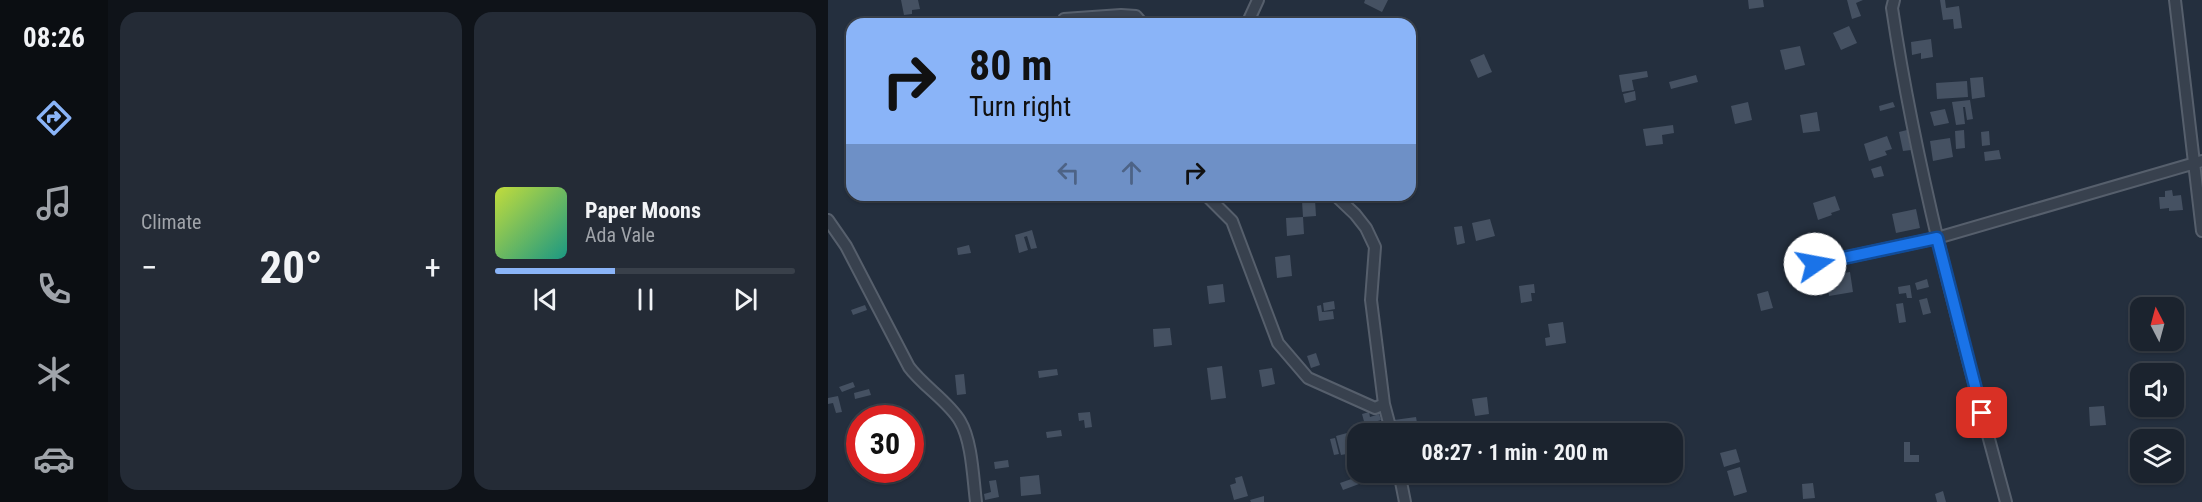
<!DOCTYPE html>
<meta charset="utf-8">
<style>
body{margin:0;font-family:"Roboto Condensed",sans-serif;background:#242b36;color:#f1f3f6;height:100vh;display:flex;flex-direction:column;font-size:22px;white-space:nowrap}
*{box-sizing:border-box;margin:0}
p{font-size:20px;color:#a0a4aa}
.icon{flex:none;width:33px;height:33px;fill:none;stroke:currentColor;stroke-width:2;stroke-linecap:round;stroke-linejoin:round}
.map{position:relative;flex:1;overflow:hidden}
.drawer{display:flex;flex-direction:column;gap:12px;padding:12px;background:#0f1319;width:720px}
.drawer>*{flex:none}
.hud{position:absolute;left:18px;top:18px;width:570px;height:183px;border-radius:18px;box-shadow:0 2px 4px #0004,0 0 0 2px #39404a;background:#8ab4f8;color:#111;overflow:hidden}
.needle{width:39px;rotate:354deg}
.controls{position:absolute;left:1302px;top:297px;display:grid;gap:12px}
.controls a{display:grid;place-items:center;width:54px;height:54px;border-radius:12px;background:#1b232e;box-shadow:0 2px 4px #0004,0 0 0 2px #39404a;font-size:30px}
.speed{position:absolute;left:18px;top:405px;display:flex;gap:12px;font-size:30px;font-weight:700;text-align:center}
.speed>*{display:grid;place-content:center;width:78px;height:78px;border-radius:50%;background:#1b232e;box-shadow:0 2px 4px #0004,0 0 0 2px #39404a;line-height:1}
.speed .limit{border:9px solid #d22;background:#fff;color:#111}
.pin{position:absolute;display:grid;place-items:center;width:51px;height:51px;color:#fff;margin:-26px;border-radius:12px;box-shadow:0 3px 9px #0006}
.me{position:absolute;width:66px;margin:-33px;rotate:78deg;stroke-linejoin:round;filter:drop-shadow(0 0 4px #0008)}
.turn{display:flex;align-items:center;gap:21px;height:126px;padding:0 24px;font-size:27px}
.turn .icon{width:78px;height:78px;stroke-width:2.5}
.turn b{display:block;font-size:42px;line-height:51px}
.lanes{display:flex;align-items:center;height:57px;padding:0 24px;background:#0003;justify-content:center;gap:30px;direction:ltr}
.lanes .off{opacity:.35}
.big{font-size:45px;font-weight:700;line-height:1.1}
.drawer .widget{flex:1;display:flex;flex-direction:column;justify-content:center;gap:9px;min-width:0;padding:0 21px;border-radius:18px;background:#242b36}
.song{display:flex;align-items:center;gap:18px}
.cover{width:72px;height:72px;border-radius:9px;background:linear-gradient(135deg,hsl(70 70% 55%),hsl(170 70% 35%))}
.played{height:6px;border-radius:3px;background:linear-gradient(90deg,#8ab4f8 40%,#39404a 40%)}
.keys{display:flex;justify-content:space-around;direction:ltr}
.heat{display:flex;justify-content:space-between;align-items:center;font-size:33px;direction:ltr}
.drawer .tiles{flex:1;display:grid;gap:12px;grid-template-columns:repeat(2,1fr)}
.trip{position:absolute;left:519px;top:423px;width:336px;height:60px;border-radius:18px;background:#1b232e;box-shadow:0 2px 4px #0004,0 0 0 2px #39404a;font-weight:700;line-height:60px;text-align:center}
main{display:flex;flex:1;min-height:0}
.tab-bar{display:flex;flex-direction:column;width:108px;justify-content:space-around;align-items:center;background:#0b0e12;color:#a0a4aa}
.tab-bar .icon{width:42px;height:42px}
.tab-bar .active{color:#8ab4f8}
.tab-bar b{font-size:27px;color:#f1f3f6}
.map>svg:first-child{display:block}
</style>
<main>
<nav class="tab-bar">
<b>08:26</b>
<svg class="icon active" aria-label="directions" viewBox="0 0 24 24"><path d="M12 3l9 9-9 9-9-9zM9 14v-3h6M13 9l2 2-2 2"/></svg>
<svg class="icon" aria-label="music" viewBox="0 0 24 24"><path d="M9 18V5l10-2v13"/><circle cx="6" cy="18" r="3"/><circle cx="16" cy="16" r="3"/></svg>
<svg class="icon" aria-label="phone" viewBox="0 0 24 24"><path d="M5 4h4l2 5-3 2q2 4 5 5l2-3 5 2v4C11 20 4 13 5 4z"/></svg>
<svg class="icon" aria-label="climate" viewBox="0 0 24 24"><path d="M12 3v18M4 7l16 10M4 17L20 7"/></svg>
<svg class="icon" aria-label="car" viewBox="0 0 24 24"><path d="M5 17H2v-5l4-1 3-4h7l3 4 3 1v5h-3M9 17h6M6 11h13"/><circle cx="7" cy="17" r="2"/><circle cx="17" cy="17" r="2"/></svg>
</nav>
<section class="drawer">
<div class="tiles">
<div class="widget"><p>Climate</p>
<div class="heat"><a>−</a><b class="big">20°</b><a>+</a></div>
</div>
<div class="widget">
<div class="song"><i class="cover"></i><div><b>Paper Moons</b><p>Ada Vale</p></div></div>
<div class="played"></div>
<div class="keys"><svg class="icon" aria-label="previous" viewBox="0 0 24 24"><path d="M18 5L8 12l10 7zM5 5v14"/></svg><svg class="icon" aria-label="pause" viewBox="0 0 24 24"><path d="M8 5v14M16 5v14"/></svg><svg class="icon" aria-label="next" viewBox="0 0 24 24"><path d="M6 5l10 7-10 7zM19 5v14"/></svg></div>
</div>
</div>
</section>
<div class="map">
<svg width="1374" height="502" viewBox="0 0 1374 502">
<rect width="100%" height="100%" fill="#242f3e"/>
<path fill="#455162" d="M73,0h17l2,9 -8,1v4l-8,1z
M537,0h23l-6,12 -18,-9z
M920,0h15l1,7 -15,2z
M1019,0h16l-7,3 5,13 -9,3z
M1112,0h5l1,8 13,-2 3,22 -8,1 -1,-10 -10,1z
M131,18l1,6h-15l-1,-4z
M1021,26l8,17 -16,7 -8,-17z
M1103,39l2,18 -12,2v-6l-9,2 -1,-13z
M972,46l5,19 -20,5 -5,-20z
M656,54l8,18 -14,6 -8,-18z
M819,71l1,6 -16,3 2,10 -12,2 -3,-17z
M868,75l2,7 -27,7 -2,-7z
M1155,77l2,20 -13,2 -2,-21z
M1139,81l1,16 -31,2 -1,-16z
M807,91l1,9 -11,3 -2,-9z
M1142,100l3,19 -6,1 -2,-13h-2l2,17 -9,1 -4,-23z
M920,102l4,18 -17,4 -4,-18z
M1065,102l2,5 -15,4 -1,-5z
M1117,109l4,14 -15,3 -4,-14z
M989,112l3,19 -17,2 -3,-18z
M845,125l1,8 -12,2 1,9 -17,2 -3,-17z
M1079,130l4,20 -8,1 -4,-19z
M1136,130l1,18 -9,1 -1,-18z
M1161,131l1,14 -8,1 -1,-14z
M1059,136l5,13 -7,2 2,4 -18,6 -5,-17z
M1122,138l3,19 -20,4 -3,-20z
M1171,150l2,9 -16,2 -1,-9z
M1053,166l3,10 -10,2 -3,-9z
M1344,190l1,6 8,-1 2,15 -14,1v-3l-9,1 -1,-12h6v-6z
M1007,196l5,14 -9,3 1,2 -14,5 -5,-17z
M487,200l1,16 -13,1 -1,-16z
M1088,209l4,19 -24,5 -4,-19z
M475,217l1,17 -17,2 -1,-18z
M662,219l5,17 -19,5 -4,-18z
M634,226l3,17 -8,2 -3,-18z
M204,230l5,18 -6,1 -4,-13 -3,1 4,13 -9,3 -4,-18z
M141,245l2,8 -13,2 -1,-7z
M462,255l2,21 -15,2 -2,-21z
M1022,272l3,20 -24,4 -3,-20z
M1099,279l2,8 -12,3 -2,-7z
M395,284l2,18 -16,2 -2,-18z
M706,284l1,9h-4l1,8 -11,2 -2,-17z
M1082,285l2,13h-5l-1,-5 -7,1 -1,-7z
M940,291l5,17 -12,3 -4,-17z
M1099,298l4,15 -8,2 -4,-15z
M506,301l1,8 -11,2 -1,-8z
M1075,303l3,19 -7,1 -3,-19z
M37,305l2,5 -14,5 -2,-5z
M493,305l1,7 11,-1 1,8 -15,2 -2,-15z
M735,322l3,21 -20,3 -1,-8 5,-1 -2,-13z
M342,328l2,17 -18,2 -1,-18z
M488,353l4,12 -9,3 -4,-12z
M394,366l4,32 -15,2 -4,-32z
M444,368l3,16 -13,3 -3,-17z
M229,369l1,6 -19,3 -1,-7z
M136,374l2,20 -9,1 -2,-20z
M1312,378v15l-6,1 -2,-15z
M25,382l2,5 -13,5 -3,-5z
M41,389l2,6 -16,4 -1,-6z
M10,396l4,16 -6,1 -3,-10 -5,1v-6z
M659,397l2,17 -14,2 -3,-17z
M1276,406l2,19 -16,1 -1,-19z
M262,412l2,15 -7,1 -1,-8 -5,1 -1,-8z
M541,412l1,5 9,-3 2,6 -16,5 -3,-11z
M588,417l3,17h-22l-3,-14z
M233,430l1,6 -15,2 -1,-6z
M519,433l5,20 -11,2 -5,-19z
M507,438l4,16 -5,1 -4,-16z
M1076,442h6v13h9v7h-15z
M908,449l4,13 -16,5 -4,-14z
M180,460l1,7 -14,2 -1,-7z
M912,467l7,25 -13,4 -7,-25z
M639,472h18l1,10 -17,2z
M211,475l2,19 -20,2 -1,-19z
M414,476l6,20 -14,4 -4,-15 6,-2 -1,-5z
M529,477l2,7 -16,6 -3,-7z
M168,480l3,17 -14,3 -1,-6 7,-2 -2,-11z
M985,483l2,15 -12,1 -1,-15z
M1115,491l3,11h-9l-2,-8z
M436,496v6h-13l-1,-2z"/>
<g fill="none" stroke-linecap="round" stroke-linejoin="round">
<g stroke="#565f6c" stroke-width="14">
<path id="minor" d="M1066,0l-2,8c25,168 70,331 114,494
M1347,0l27,231
M236,19l57,-4 15,1 7,8
M419,24l11,-24
M378,195l26,26 46,122 30,35 67,30 9,-4
M507,195l20,19 11,14 9,19 -4,53 13,104 8,30
M0,220l18,26 63,121c14,19 40,35 51,54 12,20 13,57 16,81
M987,264l122,-26 265,-77
M571,472l6,30"/>
</g>
<use href="#minor" stroke="#38414e" stroke-width="10"/>
</g>
<g fill="none" stroke-linecap="round" stroke-linejoin="round">
<g stroke="#114b97" stroke-width="15">
<path id="route" d="M987,264l122,-26 45,175"/>
</g>
<use href="#route" stroke="#1a73e8" stroke-width="10"/>
</g>
</svg>
<div class="controls">
<a><svg class="needle" viewBox="-14 -14 28 28"><path d="M0-13l5 13h-10z" fill="#e53935"/><path d="M0 13l5-13h-10z" fill="#a0a4aa"/></svg></a>
<a><svg class="icon" aria-label="sound" viewBox="0 0 24 24"><path d="M4 9h4l5-4v14l-5-4H4zM17 9q2 3 0 6"/></svg></a>
<a><svg class="icon" aria-label="layers" viewBox="0 0 24 24"><path d="M12 4l9 5-9 5-9-5zM3 14l9 5 9-5"/></svg></a>
</div>
<div class="speed"><div class="limit">30</div></div>
<div class="pin" style="left:1154px;top:413px;background:#d93025"><svg class="icon" aria-label="arrive" viewBox="0 0 24 24"><path d="M6 21V4h12l-3 4 3 4H6"/></svg></div>
<svg class="me" style="left:987px;top:264px" viewBox="-20 -20 40 40"><circle r="19" fill="#fff"/><path d="M0-13L10 11 0 6-10 11z" fill="#1a73e8"/></svg>
<div class="trip">08:27 · 1 min · 200 m</div>
<div class="hud">
<div class="turn"><svg class="icon" aria-label="right" viewBox="0 0 24 24"><path d="M7 20v-9h11M14 6l5 5-5 5"/></svg><div><b>80 m</b>Turn right</div></div>
<div class="lanes"><svg class="icon off" aria-label="left" viewBox="0 0 24 24"><path d="M17 20v-9H6M10 6l-5 5 5 5"/></svg><svg class="icon off" aria-label="ahead" viewBox="0 0 24 24"><path d="M12 20V5M6 11l6-6 6 6"/></svg><svg class="icon" aria-label="right" viewBox="0 0 24 24"><path d="M7 20v-9h11M14 6l5 5-5 5"/></svg></div>
</div>
</div>
</main>
